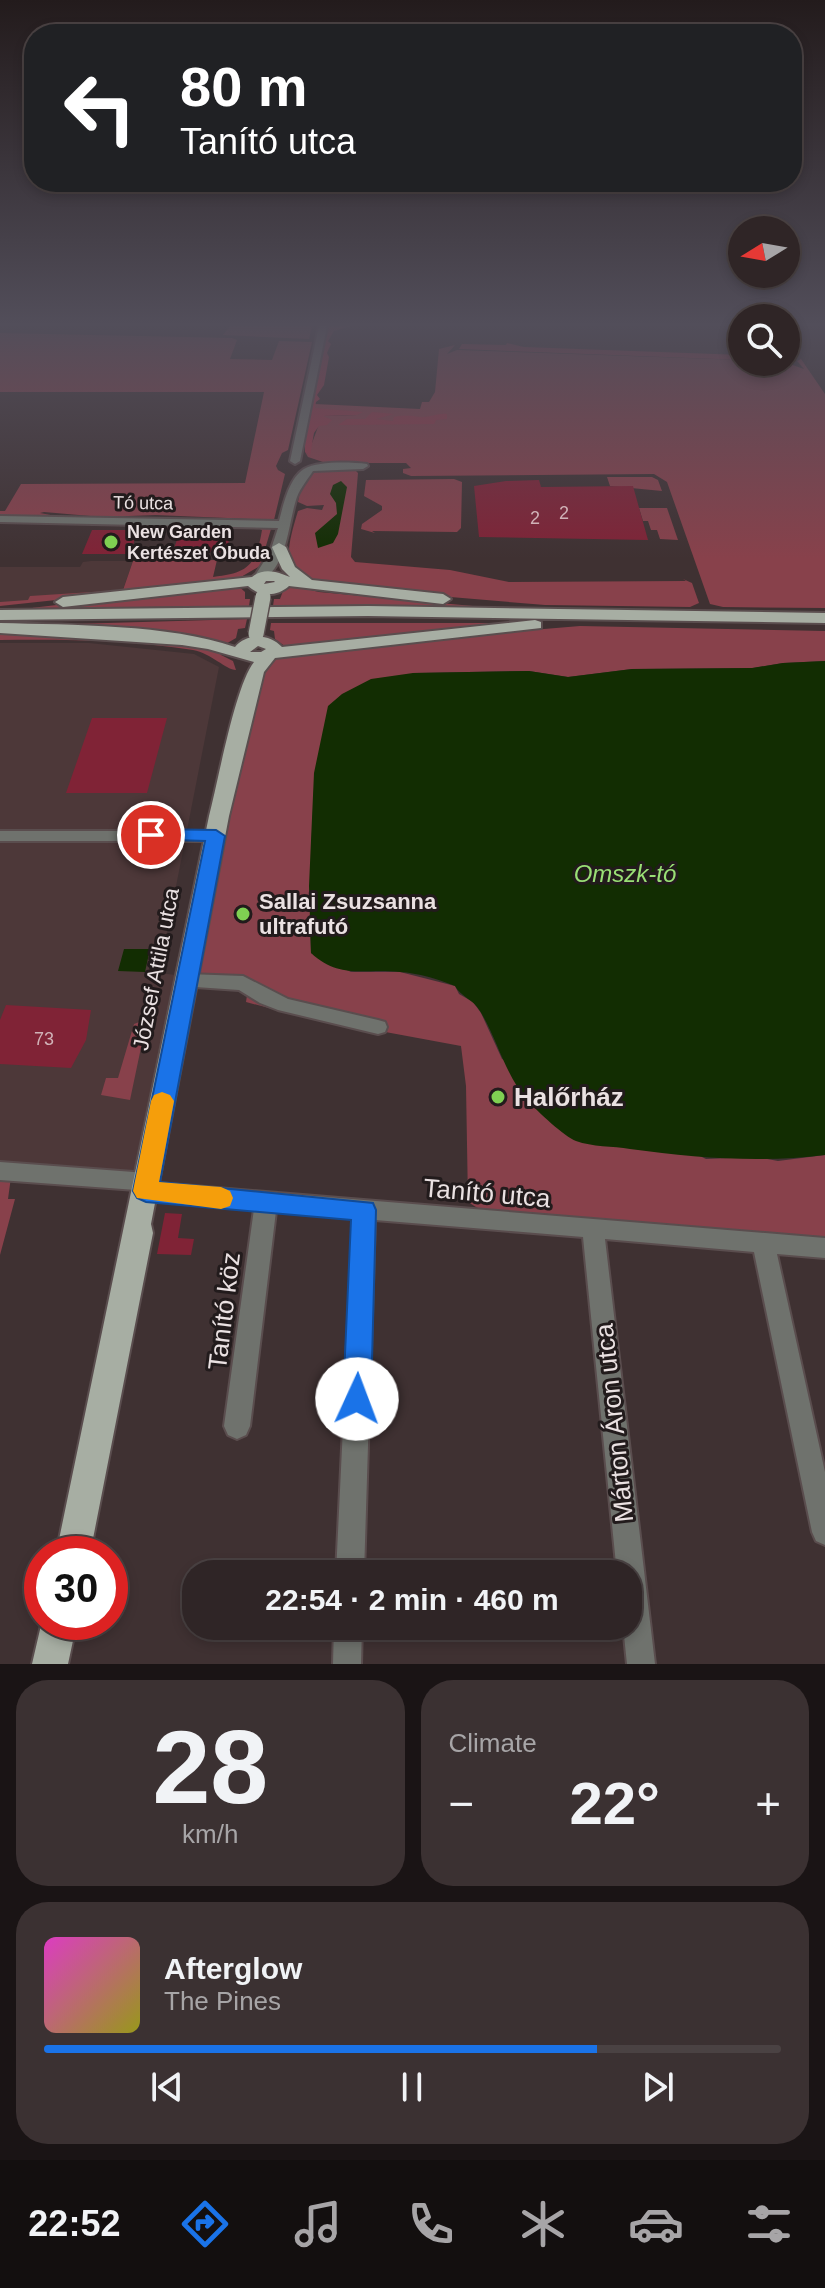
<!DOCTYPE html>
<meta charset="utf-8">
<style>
body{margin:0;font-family:Helvetica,sans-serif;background:#3b3132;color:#f1f3f6;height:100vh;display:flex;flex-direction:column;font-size:30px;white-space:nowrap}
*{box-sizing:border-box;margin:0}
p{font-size:26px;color:#a7a5a7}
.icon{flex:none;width:44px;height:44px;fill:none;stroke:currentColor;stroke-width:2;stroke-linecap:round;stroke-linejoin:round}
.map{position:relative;height:1664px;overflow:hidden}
.side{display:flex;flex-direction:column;gap:16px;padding:16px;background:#1a1415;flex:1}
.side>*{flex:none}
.hud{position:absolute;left:24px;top:24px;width:778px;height:168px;border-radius:32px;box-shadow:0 4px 12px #0003,0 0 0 2px #4a4243;background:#202124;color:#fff;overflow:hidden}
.needle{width:52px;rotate:259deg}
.fabs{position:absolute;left:728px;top:216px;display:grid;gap:16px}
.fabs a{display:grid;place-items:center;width:72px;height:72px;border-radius:50%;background:#2f2526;box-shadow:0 4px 12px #0003,0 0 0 2px #4a4243;font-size:40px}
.speed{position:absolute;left:24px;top:1536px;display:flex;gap:16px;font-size:40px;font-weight:700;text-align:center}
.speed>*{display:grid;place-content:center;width:104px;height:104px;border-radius:50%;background:#2f2526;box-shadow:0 4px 12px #0003,0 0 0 2px #4a4243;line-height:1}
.speed .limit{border:12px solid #d22;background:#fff;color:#111}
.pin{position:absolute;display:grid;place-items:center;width:68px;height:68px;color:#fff;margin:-34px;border:4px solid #fff;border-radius:50%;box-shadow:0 2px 8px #0007}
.me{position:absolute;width:88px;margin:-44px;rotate:2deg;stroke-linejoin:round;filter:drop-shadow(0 0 6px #0008)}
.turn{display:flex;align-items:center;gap:28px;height:168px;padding:0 24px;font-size:36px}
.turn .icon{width:104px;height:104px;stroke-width:2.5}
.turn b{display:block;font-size:56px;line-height:68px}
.big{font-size:60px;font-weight:700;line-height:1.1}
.side .widget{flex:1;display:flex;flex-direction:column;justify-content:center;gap:12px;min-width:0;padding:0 28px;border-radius:32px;background:#3b3132}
.side .dial{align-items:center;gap:0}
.dial b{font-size:104px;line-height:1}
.song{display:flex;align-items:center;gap:24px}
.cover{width:96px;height:96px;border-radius:12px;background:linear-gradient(135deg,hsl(310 70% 55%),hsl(60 70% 35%))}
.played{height:8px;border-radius:4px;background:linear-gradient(90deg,#1a73e8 75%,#4a4243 75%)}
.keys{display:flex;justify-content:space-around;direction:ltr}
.heat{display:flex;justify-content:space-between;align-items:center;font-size:44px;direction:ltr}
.side .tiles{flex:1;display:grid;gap:16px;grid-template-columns:1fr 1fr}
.widget:last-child{grid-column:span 2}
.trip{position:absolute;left:182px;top:1560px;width:460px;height:80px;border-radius:32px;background:#2f2526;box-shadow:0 4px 12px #0003,0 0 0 2px #4a4243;font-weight:700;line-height:80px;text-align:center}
.menu{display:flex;height:128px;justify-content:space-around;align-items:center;background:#130f0f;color:#a7a5a7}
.menu .icon{width:56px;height:56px}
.menu .current{color:#1a73e8}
.menu b{font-size:36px;color:#f1f3f6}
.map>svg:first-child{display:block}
</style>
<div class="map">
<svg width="825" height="1664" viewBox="0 0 825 1664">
<rect width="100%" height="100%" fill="#3f3132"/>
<path fill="#4d3839" d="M91,561h42l-11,31 -122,12v-37h80l3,-5z
M0,643h89l105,11 25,13 -60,306 17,2 -42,199 -134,-10z"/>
<path fill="#88414b" d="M230,326h82l-3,13 -86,-4z
M0,333l232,5 5,2 -7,19 42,1 7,-19 33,1 -24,108 -6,3 -6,13 2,4 7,4 -11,46 -118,-5 -54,2 -58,-5 -4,1 21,4h-61v-6h5l16,-27 224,-1 19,-91h-264z
M455,345l-8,9 10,-4 285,10 42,2 20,7 -7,-8 4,-2 24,35v214l-102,-1 -13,-3 -43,-122 -13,-8 -243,2 -8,-3v-4l8,-1 -5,-5h-80l-18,-6 -3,-5 3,2 14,-38 35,-1 -43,-6 1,-5 105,5 2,-7h7l6,-10 4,-43z
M354,469l4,4 -7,84 4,5 95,8 59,12 177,-1 -3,-2 9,4 7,20 -9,4 -145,-2 -202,-17c-59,-12 -62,-22 -45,-77l9,-3 15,2 2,-5 -17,1 -9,-4c5,-38 23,-32 56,-33z
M607,477h45l6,3 4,11 -52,-5z
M454,479l8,3 -1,46 -4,4 -85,-1 3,2 -14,-4 1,-5 20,-14v-4l-18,-10 2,-16z
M639,508h28l11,32 -18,-1 -3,-9h-6l-3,-9h-5z
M268,527l3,2 -11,37 -26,15 -234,25v-4l28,-2 2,-4 93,-6 10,-29 84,-1 -4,17c36,-4 43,-12 49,-47l-4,-2z
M236,584l9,8v7h5l-1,7 -218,2z
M294,586l25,6 154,14h-200l1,-7h6l3,-8z
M247,619l-2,9 -7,1 -2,9 -12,7 -187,-20z
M271,623h240l-225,24 -11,-8 -1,-8 -4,-1z
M580,626l245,5v30l-42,2 -30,5 -121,1 -64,8 -39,-6 -116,2 -99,116 -3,61 13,68 -14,8 1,27 40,19h49l55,14 4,8 14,8 8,11 21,46 204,100 50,-2 22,4 47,-6v85l-212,-20 -129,-8 -16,-10 -2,-116 -5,-40 -162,-30 -53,-14 2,-14 -55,-3 65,-306 7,-14 13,-7 59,-12z
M0,631l219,18 2,6 12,6 3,9c-10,0 -25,-17 -43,-20 -64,-10 -128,-11 -193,-10z
M147,1019l-17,81 -29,-5 5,-17h12l16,-54z
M0,1176l11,1 -3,22h7l-15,56z"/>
<path fill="#973949" d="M325,326h26l-17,5 -6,10 3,3 -4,9 2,4 -5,28 -7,10 3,4 -4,3 -1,6 48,4 -6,3 -34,1 9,4 -5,5 -8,1 -5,7 -4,23 -5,-4v-15z
M507,343l17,4 218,8v5l-283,-11 3,-5 44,1z
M372,412l22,2 -18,5 17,2 1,-4c10,-2 17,-1 26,0 9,1 17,-4 27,-3v5l-11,1 -2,4 -96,1 9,-6h18z"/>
<path fill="#122d02" d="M341,481l6,6 -9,47 -5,9 -15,5 -3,-15 22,-19 -1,-11 -6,-9 3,-9z
M825,661v494c-65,8 -129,3 -195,-6 -17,-3 -38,-2 -54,-8 -11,-4 -39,-30 -47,-39 -24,-26 -31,-62 -49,-91 -7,-12 -19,-14 -25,-25 -17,-7 -37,-13 -55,-14 -37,-4 -59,8 -89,-19l-2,-67 5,-113 14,-67 14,-12 29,-15 42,-6 116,-2 39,6 64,-8 120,-1 31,-5z
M124,949h26l-5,23 -27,-1z"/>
<path fill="#802336" d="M539,480l2,7 92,-1 15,54 -169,-3 -5,-51 32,-5z
M92,530h46l-8,24h-48z
M231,532l-5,20h-53l6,-19z
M92,718h75l-20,75h-81z
M6,1005l85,5 -5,30 -15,28 -71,-4v-44z
M165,1213l17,1 -4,24 16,1 -3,16 -34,-1z"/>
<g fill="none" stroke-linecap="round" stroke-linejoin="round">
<g stroke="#5a4d4e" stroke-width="4">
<path id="minor" d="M319,326h8l-27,135 -5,3 -5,-3z
M367,464l1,2 -5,3 -50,2c-5,8 -12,16 -16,26 -9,25 -9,71 -37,84l-6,-4 16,-25 8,-24 -278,-6v-6l279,5c4,-15 10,-43 25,-52 14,-8 45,-7 63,-5z
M0,831h216l8,5 -8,5h-216z
M187,974l56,2 45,23 90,21 7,2 2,5 -2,5 -7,2 -100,-24 -18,-7 -21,-13 -58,-4 -3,-5 3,-5z
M0,1162l147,11 8,3 2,7 668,55v20l-48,-4 48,218v73l-9,-4 -4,-9 -58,-280 -149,-13 50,425h-28l-4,-38h5v-52h-11l-34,-337 -208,-17 -11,354h-28l17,-356 -77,-7 -26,215 -4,9 -9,4 -9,-4 -4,-9 30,-217 -108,-9 -8,-2 -2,-8 -136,-10z
M334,1626h28l-1,38h-28z"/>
</g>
<g stroke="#5a4d4e" stroke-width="4">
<path id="major" d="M279,543l7,4 9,20 17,13 131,14 8,5 -8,5 -154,-18c-12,11 -29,11 -41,0l-185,21 -8,-5 8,-5 189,-20c12,-10 26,-5 38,0l-8,-8 -10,-22zM266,581h8l1,1 -11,2z
M368,606l457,7v10l-457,-7 -368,4v-10z
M535,620l6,2v6l-266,30 -11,14 -35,144 -78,408 2,9 -63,321h-34l153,-738c9,-34 26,-130 45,-154l-46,-13 -26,-4 -182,-12v-10c71,2 169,1 235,24 13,-15 35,-13 47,0zM258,646l8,3 -5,3h-11z
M42,1621l35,1 -9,42h-36z"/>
</g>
<use href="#minor" fill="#6f726d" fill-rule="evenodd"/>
<use href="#major" fill="#a7aea3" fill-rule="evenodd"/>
<g stroke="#5a4d4e" stroke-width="18" stroke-linecap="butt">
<path id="major-bridge" d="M256,634l7,-37"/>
</g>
<use href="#major-bridge" stroke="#a7aea3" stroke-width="15"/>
</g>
<linearGradient id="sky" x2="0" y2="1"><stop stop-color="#231b1c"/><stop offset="0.58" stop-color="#524e5a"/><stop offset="1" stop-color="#524e5a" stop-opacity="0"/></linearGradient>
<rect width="825" height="559" fill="url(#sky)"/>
<path fill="#1a73e8" stroke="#114b97" stroke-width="2" d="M151,829l65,1 9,6 -65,346 213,21 3,7 -5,189 -4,10 -10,4 -10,-4 -4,-10 8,-179 -205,-18 -9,-4 -4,-7 72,-350 -61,-2 -3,-4 3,-4z"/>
<path fill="#f59e0b" d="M162,1092l8,3 4,6 -15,81 62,5 9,4 3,7 -3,8 -9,3 -84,-11 -4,-7 18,-90 3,-6z"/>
<g fill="#7fd052" stroke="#221b1c" stroke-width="3">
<circle cx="111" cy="542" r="8"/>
<circle cx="243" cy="914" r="8"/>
<circle cx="498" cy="1097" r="8"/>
</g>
<g text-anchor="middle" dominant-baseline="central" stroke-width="6" stroke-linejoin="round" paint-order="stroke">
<g font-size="18" fill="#eae1e2" stroke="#221b1c">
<text transform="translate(143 503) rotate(1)">Tó utca</text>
</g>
<g font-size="18" fill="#d0b2b7">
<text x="564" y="513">2</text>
<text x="535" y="518">2</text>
<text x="44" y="1039">73</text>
</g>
<g font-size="18" font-weight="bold" fill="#eae1e2" stroke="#221b1c" text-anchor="start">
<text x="127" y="532">New Garden<tspan x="127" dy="21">Kertészet Óbuda</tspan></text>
</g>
<g font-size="22" font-weight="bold" fill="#eae1e2" stroke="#221b1c" text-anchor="start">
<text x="259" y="901">Sallai Zsuzsanna<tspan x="259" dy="25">ultrafutó</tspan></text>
</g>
<g font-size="22" fill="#eae1e2" stroke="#221b1c">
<text transform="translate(156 969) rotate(-79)">József Attila utca</text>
</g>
<g font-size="24" font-style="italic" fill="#99df75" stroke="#221b1c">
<text x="625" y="873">Omszk-tó</text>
</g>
<g font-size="26" font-weight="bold" fill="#eae1e2" stroke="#221b1c" text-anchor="start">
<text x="514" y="1097">Halőrház</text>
</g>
<g font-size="26" fill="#eae1e2" stroke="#221b1c">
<text transform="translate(487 1193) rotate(5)">Tanító utca</text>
<text transform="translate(224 1311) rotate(-83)">Tanító köz</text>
<text transform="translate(614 1423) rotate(-96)">Márton Áron utca</text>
</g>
</g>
</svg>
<div class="fabs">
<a><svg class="needle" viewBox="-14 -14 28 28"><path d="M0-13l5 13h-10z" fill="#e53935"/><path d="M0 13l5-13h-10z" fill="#a7a5a7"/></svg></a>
<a><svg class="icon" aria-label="search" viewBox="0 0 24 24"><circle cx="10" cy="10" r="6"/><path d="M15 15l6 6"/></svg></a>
</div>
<div class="speed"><div class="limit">30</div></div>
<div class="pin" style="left:151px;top:835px;background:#d93025"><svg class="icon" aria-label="arrive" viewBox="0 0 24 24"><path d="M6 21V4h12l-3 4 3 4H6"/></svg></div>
<svg class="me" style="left:357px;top:1399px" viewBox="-20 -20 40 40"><circle r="19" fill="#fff"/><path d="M0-13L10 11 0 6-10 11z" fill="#1a73e8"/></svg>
<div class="trip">22:54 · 2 min · 460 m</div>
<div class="hud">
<div class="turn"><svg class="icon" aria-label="left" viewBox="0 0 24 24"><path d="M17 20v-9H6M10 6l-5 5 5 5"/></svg><div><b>80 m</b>Tanító utca</div></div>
</div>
</div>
<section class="side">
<div class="tiles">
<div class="widget dial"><b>28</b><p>km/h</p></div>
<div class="widget"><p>Climate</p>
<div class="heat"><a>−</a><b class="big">22°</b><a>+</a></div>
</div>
<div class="widget">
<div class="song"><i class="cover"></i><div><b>Afterglow</b><p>The Pines</p></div></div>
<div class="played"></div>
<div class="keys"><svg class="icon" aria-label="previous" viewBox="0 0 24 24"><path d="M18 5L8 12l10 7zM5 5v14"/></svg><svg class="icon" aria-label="pause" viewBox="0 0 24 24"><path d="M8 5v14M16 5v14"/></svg><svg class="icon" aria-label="next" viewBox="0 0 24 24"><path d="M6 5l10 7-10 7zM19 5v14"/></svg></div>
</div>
</div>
</section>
<nav class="menu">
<b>22:52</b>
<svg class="icon current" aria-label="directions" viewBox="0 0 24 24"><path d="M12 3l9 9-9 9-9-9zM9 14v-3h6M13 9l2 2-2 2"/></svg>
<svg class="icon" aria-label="music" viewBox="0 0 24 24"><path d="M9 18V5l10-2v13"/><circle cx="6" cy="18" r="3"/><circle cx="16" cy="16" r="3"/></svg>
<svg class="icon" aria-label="phone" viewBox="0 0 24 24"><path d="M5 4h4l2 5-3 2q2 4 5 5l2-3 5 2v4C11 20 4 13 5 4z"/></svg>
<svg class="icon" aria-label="climate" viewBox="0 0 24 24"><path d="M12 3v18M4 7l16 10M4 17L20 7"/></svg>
<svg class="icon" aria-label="car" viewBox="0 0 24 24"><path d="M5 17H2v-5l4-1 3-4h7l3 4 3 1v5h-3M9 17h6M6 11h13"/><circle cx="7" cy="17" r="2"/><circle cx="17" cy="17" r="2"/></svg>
<svg class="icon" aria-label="filters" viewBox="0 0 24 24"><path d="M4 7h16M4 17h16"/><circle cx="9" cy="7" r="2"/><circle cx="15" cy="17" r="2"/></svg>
</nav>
